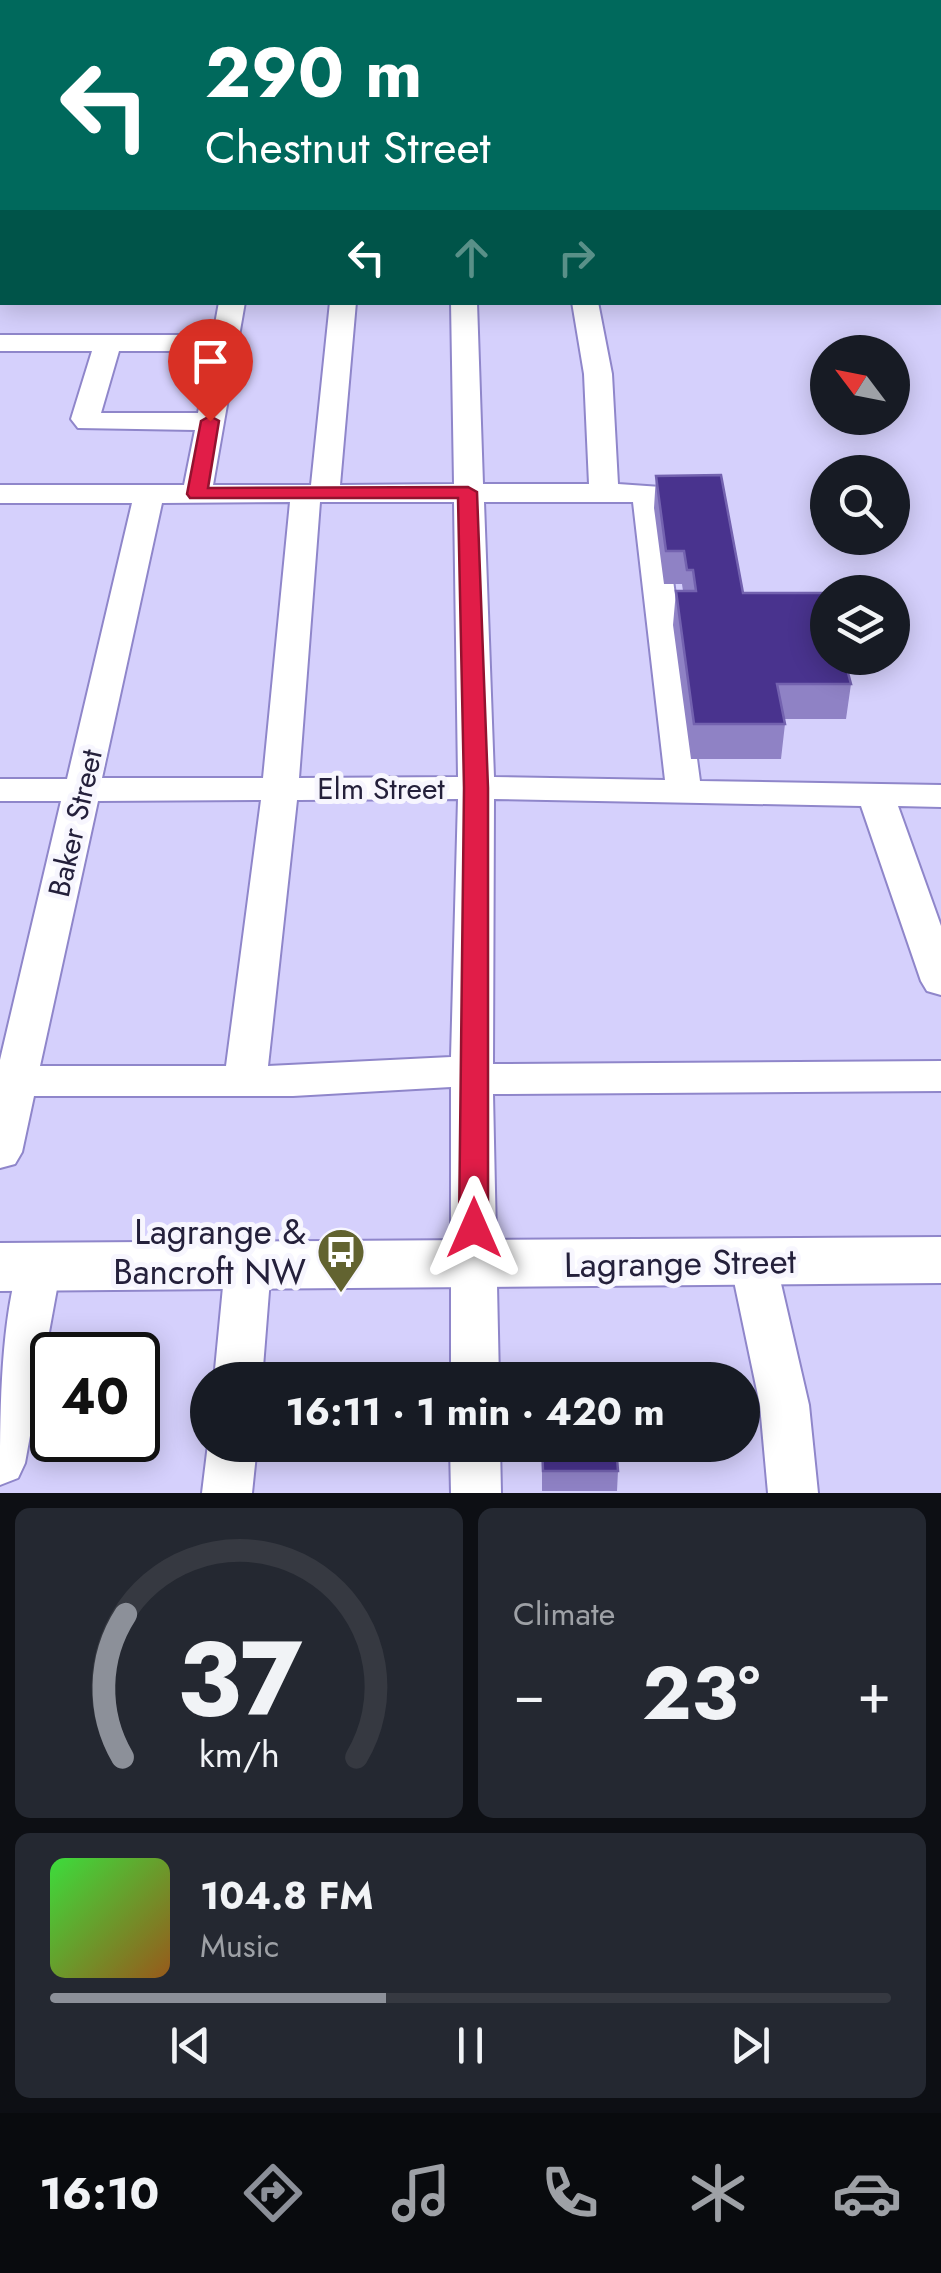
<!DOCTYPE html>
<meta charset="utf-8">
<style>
body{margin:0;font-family:Jost,sans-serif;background:#242831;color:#f1f3f6;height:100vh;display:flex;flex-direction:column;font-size:38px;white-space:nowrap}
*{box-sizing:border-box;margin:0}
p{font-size:32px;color:#9ea1a6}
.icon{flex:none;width:55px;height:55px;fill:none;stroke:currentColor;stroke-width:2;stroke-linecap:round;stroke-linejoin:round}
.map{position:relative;height:1493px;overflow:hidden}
.details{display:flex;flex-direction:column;gap:15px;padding:15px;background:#0d0f14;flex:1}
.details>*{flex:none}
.banner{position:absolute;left:0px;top:0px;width:942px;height:305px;box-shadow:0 5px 25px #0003;background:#00695c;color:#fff;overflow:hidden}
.needle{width:65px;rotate:302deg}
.buttons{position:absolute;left:810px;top:335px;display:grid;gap:20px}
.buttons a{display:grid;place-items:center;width:100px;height:100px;border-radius:50%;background:#171b24;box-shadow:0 5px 25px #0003;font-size:50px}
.speed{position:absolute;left:30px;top:1332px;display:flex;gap:20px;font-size:50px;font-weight:700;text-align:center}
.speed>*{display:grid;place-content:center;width:130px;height:130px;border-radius:50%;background:#171b24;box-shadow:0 5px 25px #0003;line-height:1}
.speed .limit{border:5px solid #111;border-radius:15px;background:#fff;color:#111}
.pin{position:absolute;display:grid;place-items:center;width:85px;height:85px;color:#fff;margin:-102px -42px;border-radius:50% 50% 50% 0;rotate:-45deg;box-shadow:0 0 10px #0007}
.pin .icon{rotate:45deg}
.me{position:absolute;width:110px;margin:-55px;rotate:0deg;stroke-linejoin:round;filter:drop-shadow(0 0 8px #0008)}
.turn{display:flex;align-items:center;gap:35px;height:210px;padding:0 40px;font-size:45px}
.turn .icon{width:130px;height:130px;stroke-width:2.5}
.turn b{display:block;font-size:70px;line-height:85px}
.lanes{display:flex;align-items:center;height:95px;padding:0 40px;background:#0003;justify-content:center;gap:50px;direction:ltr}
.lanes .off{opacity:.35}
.big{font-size:75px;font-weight:700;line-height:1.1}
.details .card{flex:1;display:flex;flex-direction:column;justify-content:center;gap:15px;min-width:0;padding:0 35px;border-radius:15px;background:#242831}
.details .dial{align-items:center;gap:0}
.dial svg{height:260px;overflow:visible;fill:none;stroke:#363941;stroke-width:7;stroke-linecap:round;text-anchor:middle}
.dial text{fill:#f1f3f6;stroke:none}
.song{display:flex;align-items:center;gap:30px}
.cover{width:120px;height:120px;border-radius:15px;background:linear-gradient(135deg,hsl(120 70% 55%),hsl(30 70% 35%))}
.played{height:10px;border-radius:5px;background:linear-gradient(90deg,#8c9099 40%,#363941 40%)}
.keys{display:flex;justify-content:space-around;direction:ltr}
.heat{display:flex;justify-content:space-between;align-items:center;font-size:55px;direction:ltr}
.details .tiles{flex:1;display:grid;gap:15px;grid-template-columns:1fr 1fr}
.card:last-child{grid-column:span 2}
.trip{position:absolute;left:190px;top:1362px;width:570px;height:100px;border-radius:50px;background:#171b24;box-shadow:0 5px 25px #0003;font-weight:700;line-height:100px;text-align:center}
.menu{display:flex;height:160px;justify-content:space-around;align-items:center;background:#090b0e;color:#9ea1a6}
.menu .icon{width:70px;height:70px}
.menu .current{color:#8c9099}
.menu b{font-size:45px;color:#f1f3f6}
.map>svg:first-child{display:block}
</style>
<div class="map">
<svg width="941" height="1493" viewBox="0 0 941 1493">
<rect width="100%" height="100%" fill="#d5d0fc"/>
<path fill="#df966e" d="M124,0h477l-478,2z"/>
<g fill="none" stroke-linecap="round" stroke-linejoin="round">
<g stroke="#8f86ca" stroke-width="4">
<path id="minor" d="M2,158v14l-2,1v-14z
M219,302h26l-32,183h98l19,-183h26l-16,183 114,-1 -3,-182h26l6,182h106l-5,-110 -12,-72h26l14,72 6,110 43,3 5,6 -4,5 38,283 241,4v22l-43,-1 43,120v69l-14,-4 -6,-10 -60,-175 -367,-7 -1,265 448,-3v30l-448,3 6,286h-48v-293l-158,9h-259l-12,56 -7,12 -15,4v-108l61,-259h-61v-22h67l65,-276h-132v-18h184l11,-55 -117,-2 -7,-9 21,-68h-92v-16h213zM119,351h91l-12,62h-97zM290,502l-27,276h-161l60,-275zM320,502h134l4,275 -159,1zM484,502h149l32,278 -171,-3zM458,799l-7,258 -183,9 29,-266zM261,800l-35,266h-186l58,-265z
M753,1244l16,5 7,13 33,143 9,88h-50l-8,-88 -30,-143 7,-13z
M248,1248l16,5 7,13 -9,114h-48l11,-114 7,-13z
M38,1249l16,5 7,13 -36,196 -7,15 -18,7c0,-70 0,-168 22,-231z
M208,1444l49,1 -5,48h-50z
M450,1445h50l1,48h-50z"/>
</g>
<g stroke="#8f86ca" stroke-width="4">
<path id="major" d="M941,1237v46l-941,8v-48z"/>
</g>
<use href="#minor" fill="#fff" fill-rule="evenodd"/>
<use href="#major" fill="#fff" fill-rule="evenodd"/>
</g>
<path fill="#8f82c5" d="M656,476l87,117 108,91 -5,35h-62l1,5 -4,35h-90l-18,-134 3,-34h7l-1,-7h-18l-10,-76z
M542,1445l76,26 -1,20h-75z"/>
<path fill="#49338e" stroke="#7362af" stroke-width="2.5" d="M721,475l22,118h85v65h16l7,26h-74l8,40h-91l-18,-133h20l-3,-21h-6l-3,-19h-18l-10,-75z
M542,1445h74l2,26h-75z"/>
<path fill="#e11d48" stroke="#92132f" stroke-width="2.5" d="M210,416l9,5 -11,67 260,-1 9,5 11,296v440l-4,8 -10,4 -11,-4 -4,-8 5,-440 -6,-290h-268l-3,-4 14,-73z"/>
<defs>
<g id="bus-pin" transform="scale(2.5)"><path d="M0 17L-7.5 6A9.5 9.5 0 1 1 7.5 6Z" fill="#626330" stroke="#f7f6fe"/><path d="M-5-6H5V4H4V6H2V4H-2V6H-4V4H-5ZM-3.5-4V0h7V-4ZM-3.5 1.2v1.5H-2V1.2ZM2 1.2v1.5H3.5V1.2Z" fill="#fff"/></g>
</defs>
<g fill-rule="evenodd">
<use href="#bus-pin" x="341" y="1252"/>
</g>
<g text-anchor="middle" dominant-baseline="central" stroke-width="10" stroke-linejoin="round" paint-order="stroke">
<g font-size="30" fill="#24203b" stroke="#f7f6fe">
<text x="381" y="788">Elm Street</text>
<text transform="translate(75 823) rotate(-77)">Baker Street</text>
</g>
<g font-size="35" fill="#24203b" stroke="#f7f6fe" text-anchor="end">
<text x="306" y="1232">Lagrange &amp;<tspan x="306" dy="40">Bancroft NW</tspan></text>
</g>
<g font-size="35" fill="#24203b" stroke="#f7f6fe">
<text transform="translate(680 1263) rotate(-1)">Lagrange Street</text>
</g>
</g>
</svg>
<div class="buttons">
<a><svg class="needle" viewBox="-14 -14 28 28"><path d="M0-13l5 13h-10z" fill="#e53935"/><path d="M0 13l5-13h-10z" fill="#9ea1a6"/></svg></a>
<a><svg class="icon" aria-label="search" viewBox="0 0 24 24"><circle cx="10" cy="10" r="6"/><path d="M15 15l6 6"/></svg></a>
<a><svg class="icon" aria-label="layers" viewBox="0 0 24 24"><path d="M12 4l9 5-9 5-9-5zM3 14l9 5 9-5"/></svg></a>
</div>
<div class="speed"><div class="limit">40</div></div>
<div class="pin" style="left:210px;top:421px;background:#d93025"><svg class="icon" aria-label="arrive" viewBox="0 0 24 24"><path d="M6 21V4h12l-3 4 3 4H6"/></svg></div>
<svg class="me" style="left:474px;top:1228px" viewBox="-20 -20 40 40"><path d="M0-17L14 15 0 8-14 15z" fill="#e11d48" stroke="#fff" stroke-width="4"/></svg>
<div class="trip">16:11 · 1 min · 420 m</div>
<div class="banner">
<div class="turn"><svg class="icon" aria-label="left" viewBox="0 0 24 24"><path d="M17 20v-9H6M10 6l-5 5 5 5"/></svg><div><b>290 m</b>Chestnut Street</div></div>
<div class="lanes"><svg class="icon" aria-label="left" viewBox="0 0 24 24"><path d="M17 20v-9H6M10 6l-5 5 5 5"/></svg><svg class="icon off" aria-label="ahead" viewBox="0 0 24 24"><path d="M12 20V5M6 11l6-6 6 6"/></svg><svg class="icon off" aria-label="right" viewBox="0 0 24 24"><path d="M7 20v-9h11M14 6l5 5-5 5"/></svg></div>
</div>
</div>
<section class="details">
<div class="tiles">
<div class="card dial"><svg viewBox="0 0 100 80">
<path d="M14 69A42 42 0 1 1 86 69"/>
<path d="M14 69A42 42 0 0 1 15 25" stroke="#8c9099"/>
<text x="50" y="56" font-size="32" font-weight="700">37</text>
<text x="50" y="72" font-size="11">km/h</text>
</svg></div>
<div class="card"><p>Climate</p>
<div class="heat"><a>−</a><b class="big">23°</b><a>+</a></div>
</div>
<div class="card">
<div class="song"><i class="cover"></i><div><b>104.8 FM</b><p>Music</p></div></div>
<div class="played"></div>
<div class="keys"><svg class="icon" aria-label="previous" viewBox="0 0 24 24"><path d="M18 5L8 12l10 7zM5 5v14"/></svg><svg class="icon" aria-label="pause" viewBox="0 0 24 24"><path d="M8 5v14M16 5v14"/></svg><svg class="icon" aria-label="next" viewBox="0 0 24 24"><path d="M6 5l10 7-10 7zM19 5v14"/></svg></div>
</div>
</div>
</section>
<nav class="menu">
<b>16:10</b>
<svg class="icon current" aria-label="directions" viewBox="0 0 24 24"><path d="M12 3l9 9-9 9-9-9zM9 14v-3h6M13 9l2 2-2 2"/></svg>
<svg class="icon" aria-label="music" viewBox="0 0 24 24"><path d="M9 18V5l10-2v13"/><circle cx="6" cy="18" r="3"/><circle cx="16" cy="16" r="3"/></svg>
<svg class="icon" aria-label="phone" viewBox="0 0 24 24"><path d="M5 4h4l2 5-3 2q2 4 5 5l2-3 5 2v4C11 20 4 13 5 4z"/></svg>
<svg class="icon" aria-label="climate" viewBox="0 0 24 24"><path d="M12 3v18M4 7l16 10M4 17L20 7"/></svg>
<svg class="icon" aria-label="car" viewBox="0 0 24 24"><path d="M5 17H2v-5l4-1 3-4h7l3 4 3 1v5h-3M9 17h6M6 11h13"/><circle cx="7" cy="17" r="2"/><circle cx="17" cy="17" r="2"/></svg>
</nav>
